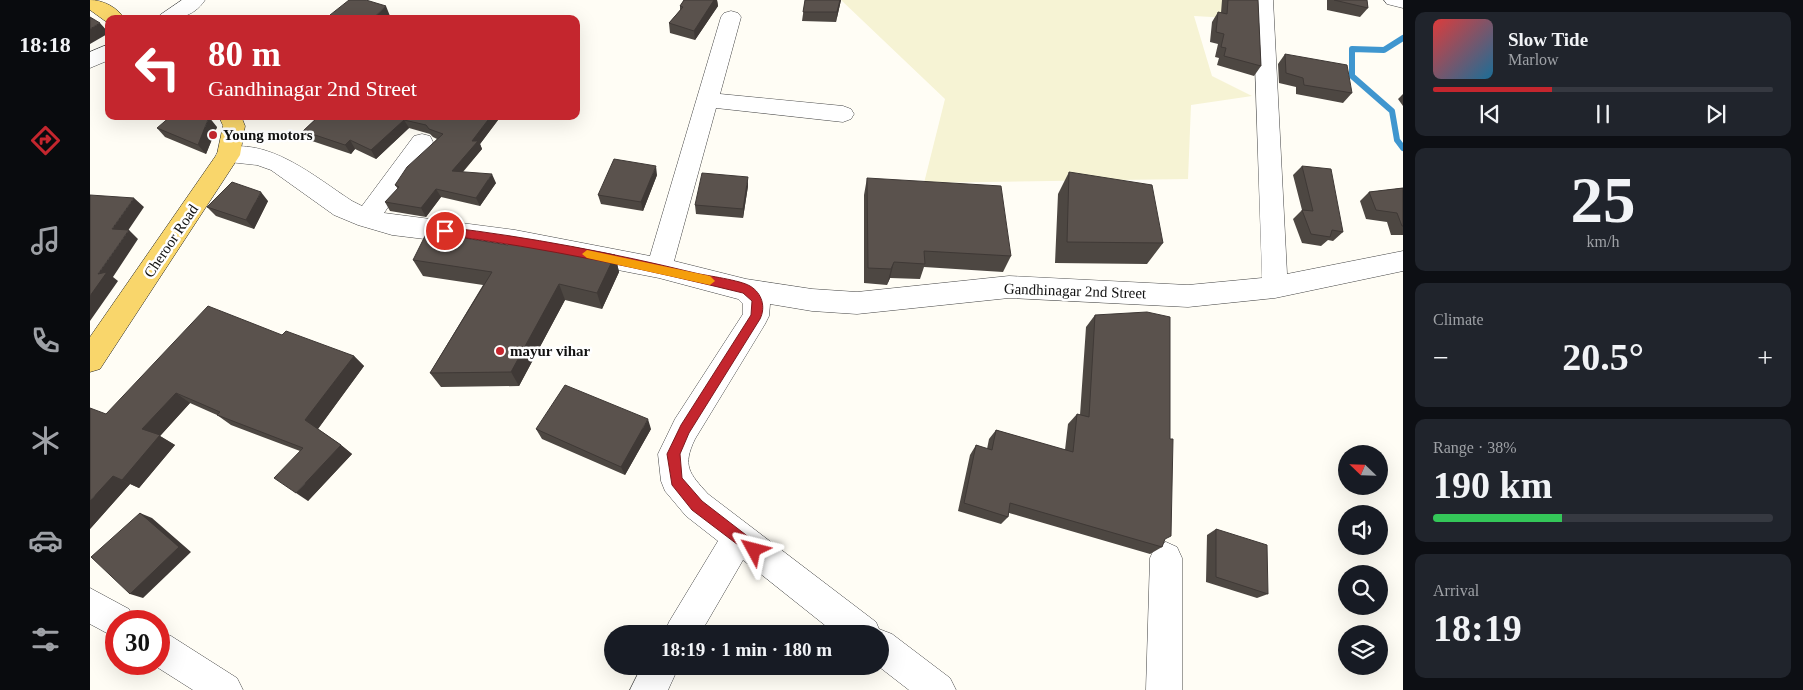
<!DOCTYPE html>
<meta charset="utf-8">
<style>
body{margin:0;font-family:Georgia,serif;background:#20242c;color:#f1f3f6;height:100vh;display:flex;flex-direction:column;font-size:19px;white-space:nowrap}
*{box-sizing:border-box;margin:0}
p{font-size:16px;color:#9ea1a6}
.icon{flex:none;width:28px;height:28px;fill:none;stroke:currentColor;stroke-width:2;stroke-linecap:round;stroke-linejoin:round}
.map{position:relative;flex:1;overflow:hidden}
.side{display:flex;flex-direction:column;gap:12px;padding:12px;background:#0d0f14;width:400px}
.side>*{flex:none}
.top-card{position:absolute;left:15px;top:15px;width:475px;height:105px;border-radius:10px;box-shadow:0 5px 20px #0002;background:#c4262e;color:#fff;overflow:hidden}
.needle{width:32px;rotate:293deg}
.buttons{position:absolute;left:1248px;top:445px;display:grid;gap:10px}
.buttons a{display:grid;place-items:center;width:50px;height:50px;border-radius:50%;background:#171b24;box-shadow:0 5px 20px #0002;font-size:25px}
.speed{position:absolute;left:15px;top:610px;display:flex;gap:10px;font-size:25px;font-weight:700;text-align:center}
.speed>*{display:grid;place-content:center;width:65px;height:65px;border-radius:50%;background:#171b24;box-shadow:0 5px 20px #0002;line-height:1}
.speed .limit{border:8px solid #d22;background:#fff;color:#111}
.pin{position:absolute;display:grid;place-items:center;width:42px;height:42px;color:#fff;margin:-21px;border:2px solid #fff;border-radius:50%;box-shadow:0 1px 5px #0007}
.me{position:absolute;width:55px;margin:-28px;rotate:308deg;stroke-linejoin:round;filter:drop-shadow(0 0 4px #0008)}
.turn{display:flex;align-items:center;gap:18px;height:105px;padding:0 20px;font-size:22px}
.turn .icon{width:65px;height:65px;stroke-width:2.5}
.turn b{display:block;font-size:35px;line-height:42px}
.big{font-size:38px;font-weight:600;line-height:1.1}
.side .card{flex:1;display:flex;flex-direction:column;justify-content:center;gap:8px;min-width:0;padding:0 18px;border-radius:10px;background:#20242c}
.side .dial{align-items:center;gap:0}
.dial b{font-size:65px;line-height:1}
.song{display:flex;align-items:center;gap:15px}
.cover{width:60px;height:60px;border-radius:8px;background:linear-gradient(135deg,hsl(0 70% 55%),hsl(200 70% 35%))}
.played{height:5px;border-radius:2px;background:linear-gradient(90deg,#c4262e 35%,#363941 35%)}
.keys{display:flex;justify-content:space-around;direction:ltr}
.heat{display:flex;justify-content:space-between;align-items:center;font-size:28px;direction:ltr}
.charge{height:8px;border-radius:4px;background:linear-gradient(90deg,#34c759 38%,#363941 0)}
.trip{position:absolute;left:514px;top:625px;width:285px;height:50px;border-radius:25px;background:#171b24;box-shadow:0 5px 20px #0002;font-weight:600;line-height:50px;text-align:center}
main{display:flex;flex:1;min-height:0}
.tabs{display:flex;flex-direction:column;width:90px;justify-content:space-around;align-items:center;background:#090b0e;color:#9ea1a6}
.tabs .icon{width:35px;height:35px}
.tabs .selected{color:#c4262e}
.tabs b{font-size:22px;color:#f1f3f6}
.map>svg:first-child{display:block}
</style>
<main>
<nav class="tabs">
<b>18:18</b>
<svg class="icon selected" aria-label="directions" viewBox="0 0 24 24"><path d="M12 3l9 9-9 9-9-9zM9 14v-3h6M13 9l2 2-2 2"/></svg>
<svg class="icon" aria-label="music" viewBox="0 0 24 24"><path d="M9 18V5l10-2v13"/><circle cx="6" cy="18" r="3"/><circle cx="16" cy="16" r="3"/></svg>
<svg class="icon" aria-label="phone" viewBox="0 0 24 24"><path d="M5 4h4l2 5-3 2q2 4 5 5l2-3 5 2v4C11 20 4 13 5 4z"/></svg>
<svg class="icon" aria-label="climate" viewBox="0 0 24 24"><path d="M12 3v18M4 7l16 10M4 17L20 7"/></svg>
<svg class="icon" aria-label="car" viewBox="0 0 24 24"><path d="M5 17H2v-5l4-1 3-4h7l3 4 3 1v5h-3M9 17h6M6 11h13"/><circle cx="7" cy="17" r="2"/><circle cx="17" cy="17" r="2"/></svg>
<svg class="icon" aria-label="filters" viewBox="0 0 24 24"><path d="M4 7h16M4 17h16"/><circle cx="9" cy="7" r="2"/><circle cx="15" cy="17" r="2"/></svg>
</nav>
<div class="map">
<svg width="1313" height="690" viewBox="0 0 1313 690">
<rect width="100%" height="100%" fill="#fffdf5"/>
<path fill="#f6f3d4" d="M751,0h394l12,19 -53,-3 18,60 40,20 -61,9 -3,74 -264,4 21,-84z"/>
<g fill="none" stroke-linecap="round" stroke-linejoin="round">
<path stroke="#3f96cf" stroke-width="6" d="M1313,38l-19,12 -32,-1v27l40,35 5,29 6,8"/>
<g stroke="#444" stroke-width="1">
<path id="minor" d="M92,0h23c-12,18 -29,19 -48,19l3,-4z
M1163,0h20l14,274 116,-23v20l-128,27 -87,9 -179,-9 -152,16 -45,-3 -42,-7 -1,12 -4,8 -70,115c-13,27 -6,34 13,55l168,128 3,7 13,5 58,44 6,12h-47l-31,-24h2v-32h-44l-93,-74 -43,74h-36l5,-12 49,-81 -32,-25 -21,-25 -4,-10 -3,-27 17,-35 68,-105v-10l-5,-5 -79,-21 -144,-28 -123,-15 -34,-10 -24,-10 -63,-45 -14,-5 -37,-4 -4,-6 4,-6c47,-14 95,28 132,52l10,5 52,-70 8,-2 8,2 3,6 -49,71 131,17 135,26 71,-239 3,-4 7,-2 7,2 3,4 -21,77 123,12 8,3 3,5 -3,5 -8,3 -127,-14 -42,153 72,18 66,10 45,3 152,-16 179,9 74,-7z
M1294,0h19v8l-16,-4z
M19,44v16l-19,8v-16z
M1076,542l11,5 5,11v132h-36l4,-132 5,-11z
M0,588l39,21 5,12h-18v17l-26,-14z
M69,631l12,5 66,42 6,12h-50l-41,-26h7z
M552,666h37l-11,24h-38z"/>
</g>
<g stroke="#222" stroke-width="1">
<path id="major" d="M0,0c13,0 27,7 35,19h-16l-1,4 -18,-13z
M129,116h22l4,10 -5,29 -140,214 -10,3v-35l127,-183 6,-28z"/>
</g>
<use href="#minor" fill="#fff" fill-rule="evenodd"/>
<use href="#major" fill="#f9d66b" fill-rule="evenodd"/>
</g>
<path fill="#4d4742" d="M594,0h33l1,6 -23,34 -25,-7 -1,-10 11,-13v-4z
M715,0h36l-5,22 -34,-1z
M1132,0h36l3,66 -7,10 -37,-11 2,-7 -4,-1 3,-13 -8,-2 2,-20 6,-10 3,1z
M1237,0h40l1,8 -8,9 -33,-7z
M240,15l60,1 -3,3h-55z
M1195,54l67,39 -9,10 -47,-9v-7l-17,-4 -1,-19z
M1313,94v12l-5,-7z
M229,116h182l-21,28 2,5 -19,23 33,11 -16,23 -39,-9 -15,20 -36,-6 -5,-9 13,-13 -3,-4 42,-46 -4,-2 -3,-3 -21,-6 -33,31 -21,-10 -4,5 -42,-14 -6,-9z
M127,127l-11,27 -41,-17 -8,-9z
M1212,166l41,66 -10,9 -5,-1 -7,6 -19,-3 -9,-24 9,-9 -9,-35z
M979,172l94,71 -16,21 -92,-1 3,-69z
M567,175l-14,36 -42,-7 -3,-9z
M777,178l144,78 -8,16 -79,-5 -4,12 -30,-1 -3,7 -23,-2v-88z
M658,186l-5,32 -47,-4 -1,-9z
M1313,188v47h-12l-4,-13 -21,-3 -6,-18 9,-9z
M178,201l-14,28 -38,-13 -9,-9z
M418,245l63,5 44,5 4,17 -17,37 -37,-9 -46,86 -78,1 -11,-14 53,-88 -60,-9 -10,-16z
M1005,315l70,224 -3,8 -12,7 -141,-41 -1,4 -7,7 -43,-13 12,-56 6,-10 11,4 2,-10 7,-9 69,20 3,-26 9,-10 3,1 6,-88z
M192,335l72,21 10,10 -46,63 23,16 11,9 -44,47 -8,-50 -69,-26 -14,-10 -27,-12 -30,33 15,9 -36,43 -9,-4 -40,45 16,-115z
M446,429h115l-26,46 -83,-36z
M1126,529l52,65 -11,4 -51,-16 1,-47z"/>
<path fill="#3f3936" d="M624,0h3l1,6 -23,34 -1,-9z
M750,0h1l-5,22 1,-10z
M296,6l4,10 -3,3h-15z
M10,23l9,10 -19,11v-15z
M401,116h10l-21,28 2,5 -26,30 -4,-8 20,-30z
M119,117l8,10 -11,27 -8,-9z
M314,120l5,8 -33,31 -5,-9z
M260,140l5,9 -4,5 -6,-9z
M566,166l1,9 -14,36 -2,-9z
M402,174l4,9 -16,23 -4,-8z
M658,177v9l-5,32v-9z
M346,189l5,8 -15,20 -5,-9z
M171,192l7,9 -14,28 -8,-9z
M44,198l10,9 -21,31 -11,-9z
M39,230l9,9 -25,38 5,4 -28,40v-25l8,-22z
M525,255l4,17 -17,37 -5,-16z
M804,262l-4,16 -3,7 4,-16z
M469,284l6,16 -46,86 -8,-14z
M264,356l10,10 -47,64 -12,-10z
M86,393l14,10 -30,33 15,9 -36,43 -17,-8 20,-51z
M558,419l3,10 -26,46 -4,-8z
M251,445l11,9 -44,47 -12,-8z
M23,476l17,8 -40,45v-28z
M50,513l12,5 39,34 -48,46 -13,-4z"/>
<path fill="#5a524d" stroke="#3f3936" d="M259,0h17l20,6 -14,13h-30l-12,-4z
M594,0h30l-20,31 -25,-8 14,-16 -3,-1z
M715,0h35l-3,12h-34z
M1138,0h30l3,66 -37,-10 2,-8 -5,-1 3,-13 -8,-2 2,-20 9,2z
M1244,0h33l1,8z
M0,17l10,6 -10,6z
M1195,54l62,11 5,28 -48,-8 -1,-7 -17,-5z
M81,116h36l2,1 -11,28 -41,-17z
M229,116h172l-19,25h6l-26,30 40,3 -16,24 -40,-9 -15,19 -36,-6 14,-15 -4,-2 12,-18 36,-33 -14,-5 -3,-4 -22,-5 -33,30 -21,-10 -5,5 -42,-14z
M524,159l42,7 -15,36 -43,-7z
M1212,166l29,3 12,63 -11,-2 -2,7 -19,-3 -9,-24 11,1z
M979,172l83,13 11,58 -96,-1z
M612,173l46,4 -5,32 -48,-4z
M777,178l134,8 10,70 -87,-5 1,13 -31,-2 -3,7 -23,-1z
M142,182l29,10 -15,28 -39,-13z
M1313,188v38h-1l-5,-13 -21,-3 -7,-18z
M0,195l44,3 -22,31 17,1 -31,44 9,-2 -17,24z
M337,232l81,13 4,-7 59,12 1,-3 43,8 -18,38 -38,-9 -48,88 -81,1 62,-101 -79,-12z
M118,306l74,29 4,-4 68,25 -49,64 36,25 -45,48 -22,-15 29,-30 -86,-33 3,-3 -44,-19 -34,36 18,6 -38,45 -9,-4 -23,25v-93l16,6z
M1057,312l23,5v122h3l-2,97 -6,3 -3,8 -152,-44 -2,14 -44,-14 12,-58 16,5 4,-20 77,22 4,-38 12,3 6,-102z
M475,385l83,34 -27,48 -85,-38z
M50,513l39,34 -49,47 -39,-37z
M1126,529l51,16 1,49 -52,-17z"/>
<path fill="#c4262e" stroke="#7f191e" d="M355,227c84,10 168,26 250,46 13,3 45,7 55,13 12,7 16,21 10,33l-71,114 -9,21 2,24 20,23 57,44 2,5 -2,4 -5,2 -4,-2 -58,-44 -20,-25 -5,-31 14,-29 70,-110 1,-14 -9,-8c-98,-24 -197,-45 -298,-58l-5,-4z"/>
<path fill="#f59e0b" d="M497,250l123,26 5,5 -5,4 -123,-27 -5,-4z"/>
<g fill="#c4262e" stroke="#fff" stroke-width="2">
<circle cx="123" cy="135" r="5"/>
<circle cx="410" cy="351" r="5"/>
</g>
<g text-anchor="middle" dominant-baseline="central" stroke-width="5" stroke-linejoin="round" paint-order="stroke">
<g font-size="15" font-weight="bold" fill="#111" stroke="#fff" text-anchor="start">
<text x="133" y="135">Young motors</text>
<text x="420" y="351">mayur vihar</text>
</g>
<g font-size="15" fill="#111" stroke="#fff">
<text transform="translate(81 241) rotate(-56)">Cheroor Road</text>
<text transform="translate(985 291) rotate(2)">Gandhinagar 2nd Street</text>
</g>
</g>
</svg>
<div class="buttons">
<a><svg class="needle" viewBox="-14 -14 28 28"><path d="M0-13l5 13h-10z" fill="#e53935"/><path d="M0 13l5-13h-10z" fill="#9ea1a6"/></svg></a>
<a><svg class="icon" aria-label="sound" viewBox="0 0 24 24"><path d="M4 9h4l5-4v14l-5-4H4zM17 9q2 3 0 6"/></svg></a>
<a><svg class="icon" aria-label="search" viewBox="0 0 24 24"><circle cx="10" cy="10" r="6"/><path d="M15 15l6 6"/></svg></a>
<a><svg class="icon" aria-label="layers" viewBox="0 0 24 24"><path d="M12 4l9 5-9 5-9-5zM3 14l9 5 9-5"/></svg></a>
</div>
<div class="speed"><div class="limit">30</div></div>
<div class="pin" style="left:355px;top:231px;background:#d93025"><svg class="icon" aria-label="arrive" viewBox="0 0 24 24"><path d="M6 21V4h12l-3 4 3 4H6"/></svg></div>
<svg class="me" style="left:664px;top:550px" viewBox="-20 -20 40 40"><path d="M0-17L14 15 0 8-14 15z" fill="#c4262e" stroke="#fff" stroke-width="4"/></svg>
<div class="trip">18:19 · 1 min · 180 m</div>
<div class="top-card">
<div class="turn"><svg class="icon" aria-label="left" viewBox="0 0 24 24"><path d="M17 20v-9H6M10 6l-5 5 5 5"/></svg><div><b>80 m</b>Gandhinagar 2nd Street</div></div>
</div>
</div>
<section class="side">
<div class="card">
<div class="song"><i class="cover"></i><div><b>Slow Tide</b><p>Marlow</p></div></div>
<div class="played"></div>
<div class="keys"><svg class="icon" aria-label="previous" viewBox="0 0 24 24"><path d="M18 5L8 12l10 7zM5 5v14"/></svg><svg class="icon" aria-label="pause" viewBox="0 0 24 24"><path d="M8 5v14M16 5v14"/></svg><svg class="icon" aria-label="next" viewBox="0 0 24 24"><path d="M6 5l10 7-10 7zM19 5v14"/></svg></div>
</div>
<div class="card dial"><b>25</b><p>km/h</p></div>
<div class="card"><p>Climate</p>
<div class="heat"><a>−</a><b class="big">20.5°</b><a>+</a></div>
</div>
<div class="card"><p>Range · 38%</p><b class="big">190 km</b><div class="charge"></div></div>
<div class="card"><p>Arrival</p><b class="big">18:19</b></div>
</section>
</main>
